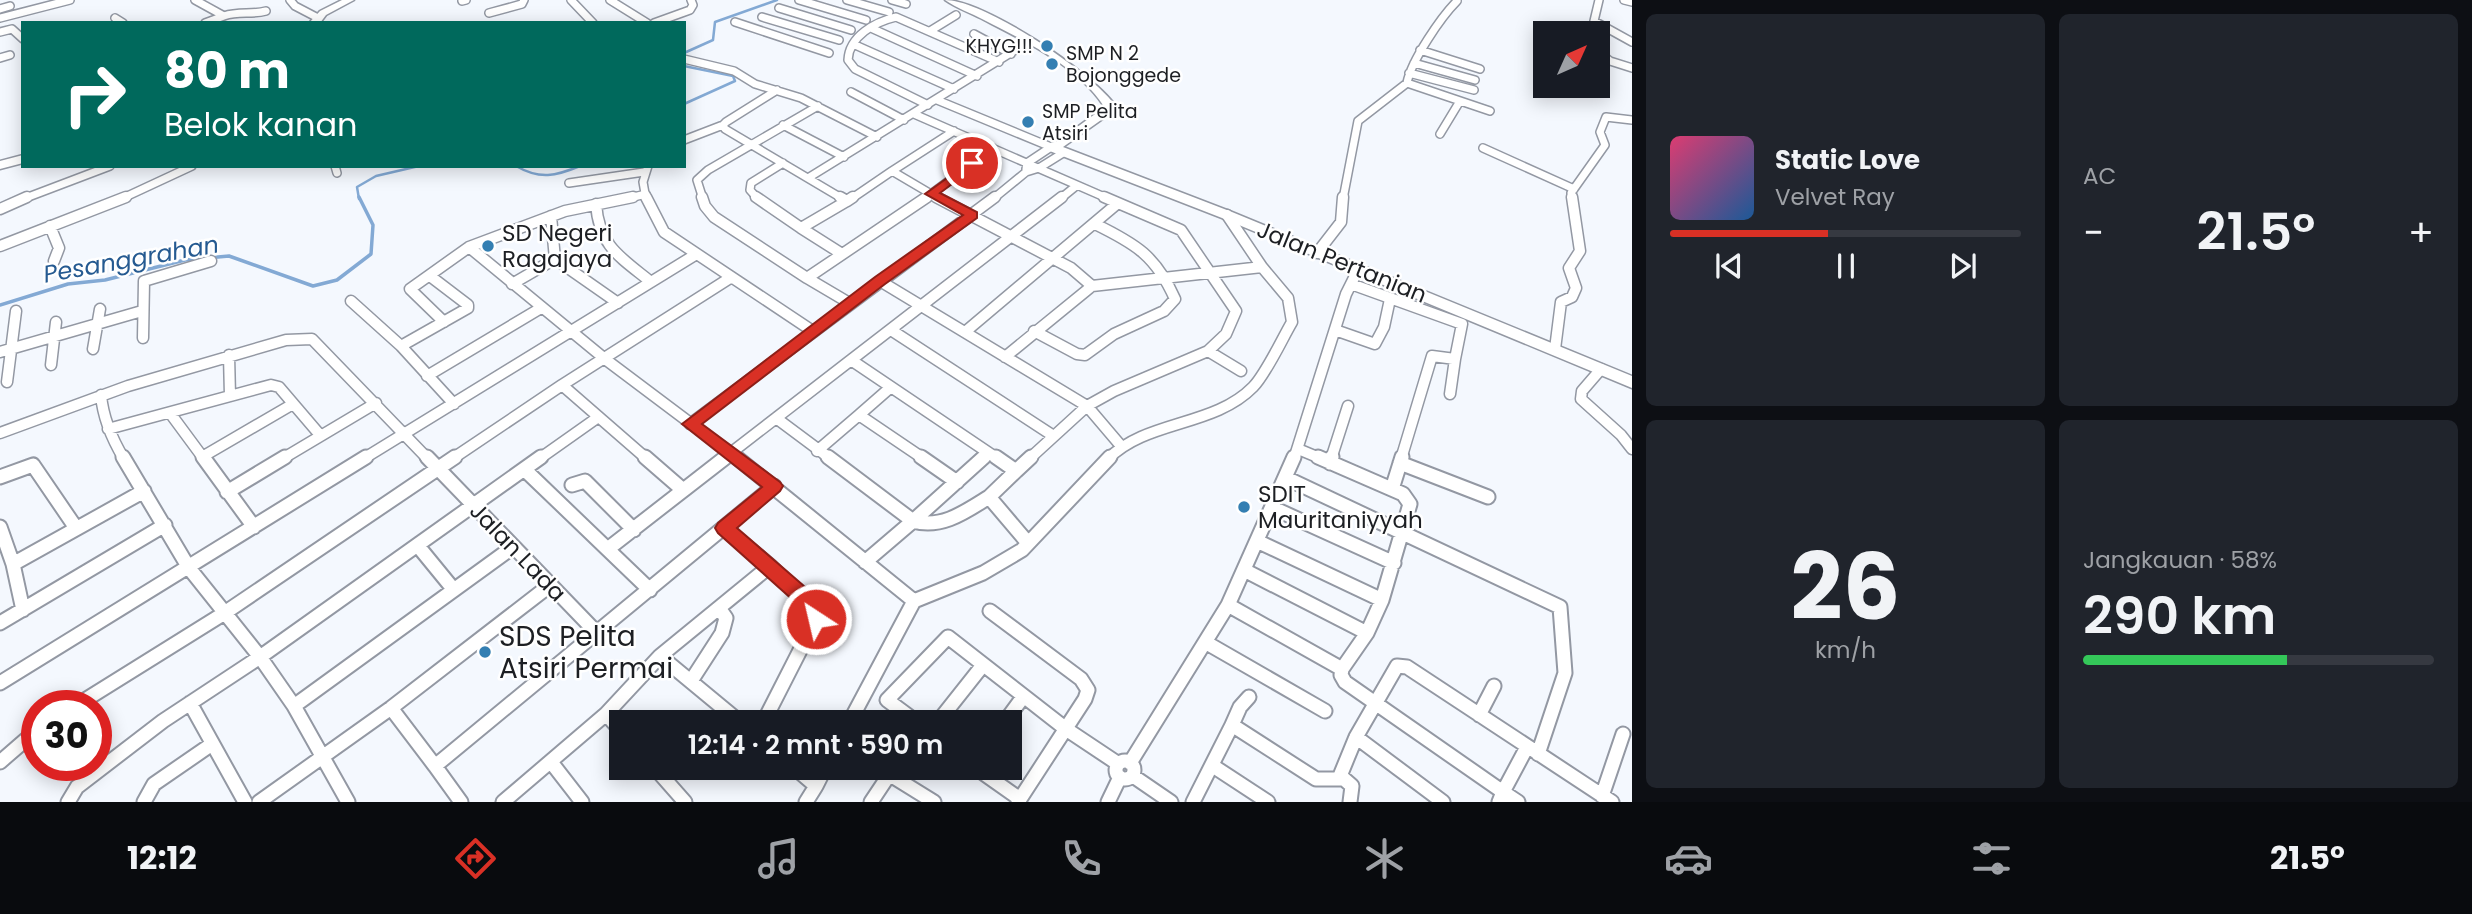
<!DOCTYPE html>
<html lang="id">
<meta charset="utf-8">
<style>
body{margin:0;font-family:Poppins,sans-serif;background:#20242c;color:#f1f3f6;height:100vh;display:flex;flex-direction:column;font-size:26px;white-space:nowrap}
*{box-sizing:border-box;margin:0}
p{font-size:23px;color:#9ea1a6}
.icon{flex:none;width:38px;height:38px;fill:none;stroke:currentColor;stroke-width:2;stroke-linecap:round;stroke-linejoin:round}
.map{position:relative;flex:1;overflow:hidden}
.side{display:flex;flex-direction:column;gap:14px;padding:14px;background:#0d0f14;width:840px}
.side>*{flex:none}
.banner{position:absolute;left:21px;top:21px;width:665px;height:147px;border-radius:0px;box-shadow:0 4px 18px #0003;background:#00695c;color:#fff;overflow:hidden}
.needle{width:46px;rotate:45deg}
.controls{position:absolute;left:1533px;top:21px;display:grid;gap:14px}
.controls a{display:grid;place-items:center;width:77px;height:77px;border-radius:0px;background:#171b24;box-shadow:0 4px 18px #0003;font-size:35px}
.speed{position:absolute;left:21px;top:690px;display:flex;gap:14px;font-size:35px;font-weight:700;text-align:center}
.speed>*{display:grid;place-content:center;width:91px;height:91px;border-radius:50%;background:#171b24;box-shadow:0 4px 18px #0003;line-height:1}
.speed .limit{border:10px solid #d22;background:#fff;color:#111}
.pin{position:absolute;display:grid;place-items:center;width:60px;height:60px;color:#fff;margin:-30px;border:4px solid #fff;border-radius:50%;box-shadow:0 2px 7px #0007}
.me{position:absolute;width:77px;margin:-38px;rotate:325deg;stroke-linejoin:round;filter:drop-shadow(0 0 5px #0008)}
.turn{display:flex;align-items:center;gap:24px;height:147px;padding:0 28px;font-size:32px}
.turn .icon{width:91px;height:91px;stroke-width:2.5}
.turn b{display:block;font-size:49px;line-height:60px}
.big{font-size:52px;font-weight:600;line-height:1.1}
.side .tile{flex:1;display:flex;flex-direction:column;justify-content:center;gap:10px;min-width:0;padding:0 24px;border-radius:10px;background:#20242c}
.side .dial{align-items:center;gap:0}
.dial b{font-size:91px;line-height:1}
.song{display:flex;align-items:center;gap:21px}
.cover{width:84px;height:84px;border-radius:10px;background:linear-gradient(135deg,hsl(340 70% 55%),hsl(210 70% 35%))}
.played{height:7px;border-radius:4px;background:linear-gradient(90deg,#d93025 45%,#363941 45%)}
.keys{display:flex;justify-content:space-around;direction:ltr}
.heat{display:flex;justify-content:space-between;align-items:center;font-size:38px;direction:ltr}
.charge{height:10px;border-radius:5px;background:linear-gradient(90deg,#34c759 58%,#363941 0)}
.side .tiles{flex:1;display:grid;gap:14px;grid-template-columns:repeat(2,1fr)}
.trip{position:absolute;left:609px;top:710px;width:413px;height:70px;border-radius:0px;background:#171b24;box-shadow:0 4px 18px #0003;font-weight:600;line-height:70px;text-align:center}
.menu{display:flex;height:112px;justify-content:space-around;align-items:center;background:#090b0e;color:#9ea1a6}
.menu .icon{width:49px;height:49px}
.menu .on{color:#d93025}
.menu b{font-size:32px;color:#f1f3f6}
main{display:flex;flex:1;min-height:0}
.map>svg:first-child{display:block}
</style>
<main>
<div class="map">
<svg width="1632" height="802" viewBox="0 0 1632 802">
<rect width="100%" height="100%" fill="#f4f8fe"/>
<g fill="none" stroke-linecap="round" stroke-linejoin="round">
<path stroke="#83a9d4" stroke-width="2.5" d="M684,53l29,-13 2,-18 62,-22
M684,66l49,10 2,5 -51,23
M516,166c24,14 40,10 64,0
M359,199l-2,-12 19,-11 43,-10"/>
<path stroke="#83a9d4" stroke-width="3.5" d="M0,305l68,-21 37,-4 80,-20 44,-4 84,30 24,-6 34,-26 2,-29 -14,-28"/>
<g stroke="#9398a3" stroke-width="10">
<path id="street-far2" d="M195,0l29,16 -19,7
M290,0l5,6 23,12
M571,0l22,23
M610,0l37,23
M799,0l67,20
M847,0l42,12
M892,0l14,4
M1599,0l-5,21 38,21
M1624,0l8,2
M462,1l4,-1
M779,8l72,22
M0,9l10,-3
M489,13l33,-9 2,-4
M224,16c15,-5 27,-1 42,-5
M762,17l77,23
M0,18l70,-18
M115,18l8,5
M735,22l94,31
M654,23l36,-13 3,-5 -2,-5
M871,28l106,48
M930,31l26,-16
M0,32l12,-3 11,10
M974,34l37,20
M853,44l101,45
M1420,50l60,19
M1598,51l12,10 22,7
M0,58l10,-3
M684,59l50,12 21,13 46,14 76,39
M1414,63l61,17
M1409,73l65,17
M1407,83l83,28
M777,90l-51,32 -3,3 2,4 118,70
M851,92l53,28
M937,100l114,47
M928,105l-73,-36 -7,-9c1,-24 27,-38 48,-43l103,45
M914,114l195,85
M783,125l61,32
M1440,134l20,-33
M684,140l39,-15
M1483,148l91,41
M335,166l2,7
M1026,169l1,-6 24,-16
M892,171l62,-40
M808,178l222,-137
M569,183l75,-11
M23,199l87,-33
M121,199l71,-33
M625,199l21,-5
M646,199l-3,-17 5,-16
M703,199l-6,-19 11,-10 110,-64
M758,199l-8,-9 1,-7 32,-20
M851,199l41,-28 39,23 -7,5
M940,199l-9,-5 62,-46
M993,199l33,-27 13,-4 24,-15
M1060,199l16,-13
M1343,199l15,-78 49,-38c4,-22 34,-66 50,-82
M1572,199l-1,-6 34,-48 -5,-13 6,-15 26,3"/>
</g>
<g stroke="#9398a3" stroke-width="13">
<path id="street-far1" d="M646,197l18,35 150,100
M702,197l3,9 9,11 93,61
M756,197l45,31 46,-27
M840,197l7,4 6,-4
M936,197l135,71 21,18
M596,204c3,42 24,53 55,78
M0,209l27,-12
M1227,215l35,52
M551,216l4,43 63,44
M50,226l9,22 -5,13
M801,228l41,26
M0,246l126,-49
M469,247l136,112 133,100
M1317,253l24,-31 2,-25
M880,281l207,125 34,40
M512,284l43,-25
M1351,284l111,40 -7,35 -23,-3 -31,103
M351,301l50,45 53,58
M851,304l-44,-26 120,-81
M444,322l-34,-33 59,-42 96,-36 68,-14
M891,330l161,105
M1335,330l40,14 9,-17 6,-28
M1034,331l43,23 8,1 29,-21 50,-23 11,-12c-19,-43 -39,-55 -80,-75
M965,332l153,-129
M143,338l1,-57 67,-20
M401,346l67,-38v-3l-38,-29
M93,349l7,-40
M1555,349l6,-47 11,-5 4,-9 -7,-20 11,-17 -8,-54
M1208,351l33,20
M0,352l142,-41
M229,355l1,41
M1005,357l87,-71 170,-19 26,31 4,24c-10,17 -26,52 -39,65 -39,40 -107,33 -145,72
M851,360l211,-163
M51,365l5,-43
M1601,369l-19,22 -1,8 40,36 11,14
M427,376l114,-68
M7,382l9,-71
M562,385l85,74
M891,387l-32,28 65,44
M1450,394l5,-35
M101,395c2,24 11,44 23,64
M170,413l34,46
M776,418l55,41
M690,424l305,-227
M108,429l163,-44 8,2 41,48
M0,433l128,-47 158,-46 26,-1 116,120
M1298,449l24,10
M817,451l42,-36
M989,453l9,6
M202,457l91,-53
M282,459l94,-56
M363,459l332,-204
M452,459l110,-74 168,-107
M539,459l58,-41
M723,459l128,-99 138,93 -7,6
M1029,459l58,-53 27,-15 94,-40 18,-17 10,-23 -55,-81 -77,-33
M1294,459l52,-165 12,-24
M1331,459l17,-53"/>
</g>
<g stroke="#9398a3" stroke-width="17">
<path id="street" d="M123,457l66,111 71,89 34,49 54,96
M203,457l51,70
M427,457l170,176
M645,457l38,33
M736,457l178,144
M828,457l85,64 -48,41
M921,457l36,25
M984,457l-71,64c29,8 52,-9 76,-24
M996,457l20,14 15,-14
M1318,457l85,37 7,10 -28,96 -15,33 -25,36 -1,6 4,7 158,110 24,-45
M1330,463l2,-6
M1400,463l88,34
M524,469l126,121
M1016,471l-27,26 39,46
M0,477l33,-12 43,63
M1286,478l274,129 5,66 -27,81
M572,485l13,-4 49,49
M1392,489l10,-32
M227,492l58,-35
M1273,508l121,55
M0,527l13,37 10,46
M724,528l46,38 46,45v8l-53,104
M1257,541l125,59
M418,546l36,44
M609,548l117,-91
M13,564l131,-73
M1244,570l123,63
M1228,605l114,64
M990,611l91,68 7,11 -3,9 -65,100
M0,623l165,-98
M1205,642l120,69
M660,656l81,67
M691,681l31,-48 4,-15 -7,-10
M0,683l366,-226
M190,703l55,99
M77,705l146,-91 232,-157
M294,706l219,-159
M391,708l44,58
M606,714l15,17
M1479,715l15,-29
M849,723l65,-122 69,-28 39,-23 88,-93
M918,723l-31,-23 61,-63 118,92 51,34
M937,723l46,-58
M1004,723l19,-26
M1232,725l8,-18 9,-10
M1356,737l87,65
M1116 770a9 9 0 1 1 18 0a9 9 0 1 1-18 0Z
M0,762l37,-32
M551,762l31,40
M1130,763l98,-158 66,-148
M1213,766l55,36
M655,768l30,34
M795,768l21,18 -10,16
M976,768l44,31 -2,3
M1133,776l38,26
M1340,776l16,-39 41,-71 10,1 205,135
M816,786l9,-18
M1602,796l21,-62
M68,802l9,-15 86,-66 97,-64 281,-200
M144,802l10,-18 58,-40
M259,802l132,-94 158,-122
M461,802l-26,-36 339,-280
M503,802l103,-88 54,-58 110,-90
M871,802l16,-24 5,-2 42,26
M1108,802l12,-25
M1193,802l39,-77 84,54h28l8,7 -2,16
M1499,802l4,-10 15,10"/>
</g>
<g stroke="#9398a3" stroke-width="3">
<path id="secondary" d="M342,0h12l-28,15 -6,8h-11l11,-12z
M945,0c40,0 146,72 170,105l-4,8 -48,34 169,65 400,164v12l-410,-170 -175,-68v-6l11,-3 44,-32 1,-4c-26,-39 -78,-64 -119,-85 -13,-7 -28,-12 -39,-20z
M23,155v8l-23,6v-8z"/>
</g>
<use href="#street-far2" stroke="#fff" stroke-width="7"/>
<use href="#street-far1" stroke="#fff" stroke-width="10"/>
<use href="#street" stroke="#fff" stroke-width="13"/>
<use href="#secondary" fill="#fff" fill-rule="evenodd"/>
</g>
<path fill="#d93025" stroke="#8d1f18" stroke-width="2" d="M972,160l6,3 -2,3 -36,27 37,19v6l-92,66 -183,140 78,58 3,4 -3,5 -43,37 82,71 7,20 -3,6 -7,2 -7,-2 -5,-15 -86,-77 -3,-5 3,-5 44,-36 -80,-63 193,-147 88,-62 -38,-21z"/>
<g fill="#347fb2" stroke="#fff" stroke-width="2.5">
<circle cx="1047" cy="46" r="7"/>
<circle cx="1052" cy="64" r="7"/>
<circle cx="1028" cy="122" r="7"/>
<circle cx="488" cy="246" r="7"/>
<circle cx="1244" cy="507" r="7"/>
<circle cx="485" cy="652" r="7"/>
</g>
<g text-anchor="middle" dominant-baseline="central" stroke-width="5" stroke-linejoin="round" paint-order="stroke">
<g font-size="19" fill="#1d1f23" stroke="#fff" text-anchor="start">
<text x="1033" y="46" text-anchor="end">KHYG!!!</text>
<text x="1066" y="53">SMP N 2<tspan x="1066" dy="22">Bojonggede</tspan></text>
<text x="1042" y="111">SMP Pelita<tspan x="1042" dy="22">Atsiri</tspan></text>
</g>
<g font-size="23" fill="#1d1f23" stroke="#fff" text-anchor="start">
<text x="502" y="233">SD Negeri<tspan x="502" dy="26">Ragajaya</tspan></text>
<text x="1258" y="494">SDIT<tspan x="1258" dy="26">Mauritaniyyah</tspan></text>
</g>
<g font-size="23" fill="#1d1f23" stroke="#fff">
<text transform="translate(1342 262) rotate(22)">Jalan Pertanian</text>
<text transform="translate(518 552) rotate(46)">Jalan Lada</text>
</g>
<g font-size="24" font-style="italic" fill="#255a91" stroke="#fff">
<text transform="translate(131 259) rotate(-10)">Pesanggrahan</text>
</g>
<g font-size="28" fill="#1d1f23" stroke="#fff" text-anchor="start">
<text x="499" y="636">SDS Pelita<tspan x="499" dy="32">Atsiri Permai</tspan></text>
</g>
</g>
</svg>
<div class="controls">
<a><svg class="needle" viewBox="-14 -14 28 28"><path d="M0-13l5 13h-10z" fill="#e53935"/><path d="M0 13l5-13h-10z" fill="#9ea1a6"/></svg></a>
</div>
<div class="speed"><div class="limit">30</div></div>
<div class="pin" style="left:972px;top:163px;background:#d93025"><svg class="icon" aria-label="arrive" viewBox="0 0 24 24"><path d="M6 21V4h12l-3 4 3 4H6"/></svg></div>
<svg class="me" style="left:816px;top:619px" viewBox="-20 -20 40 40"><circle r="17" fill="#d93025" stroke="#fff" stroke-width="3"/><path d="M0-11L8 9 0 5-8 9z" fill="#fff"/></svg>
<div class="trip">12:14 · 2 mnt · 590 m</div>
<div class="banner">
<div class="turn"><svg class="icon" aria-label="right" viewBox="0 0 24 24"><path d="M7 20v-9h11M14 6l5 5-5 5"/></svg><div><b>80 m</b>Belok kanan</div></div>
</div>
</div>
<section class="side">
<div class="tiles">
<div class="tile">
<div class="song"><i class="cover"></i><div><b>Static Love</b><p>Velvet Ray</p></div></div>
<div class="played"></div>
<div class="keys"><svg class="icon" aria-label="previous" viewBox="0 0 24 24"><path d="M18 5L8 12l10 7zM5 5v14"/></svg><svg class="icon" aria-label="pause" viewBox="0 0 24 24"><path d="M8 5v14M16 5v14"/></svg><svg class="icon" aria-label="next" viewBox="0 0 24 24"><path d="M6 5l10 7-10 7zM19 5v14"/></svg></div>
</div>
<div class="tile"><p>AC</p>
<div class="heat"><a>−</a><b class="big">21.5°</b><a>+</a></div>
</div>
<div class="tile dial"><b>26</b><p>km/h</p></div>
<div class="tile"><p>Jangkauan · 58%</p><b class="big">290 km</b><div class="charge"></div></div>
</div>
</section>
</main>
<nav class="menu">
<b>12:12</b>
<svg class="icon on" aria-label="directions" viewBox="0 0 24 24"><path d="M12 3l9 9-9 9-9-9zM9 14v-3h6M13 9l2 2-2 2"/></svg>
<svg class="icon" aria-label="music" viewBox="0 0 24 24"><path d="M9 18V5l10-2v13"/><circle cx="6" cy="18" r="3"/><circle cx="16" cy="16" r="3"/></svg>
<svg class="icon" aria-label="phone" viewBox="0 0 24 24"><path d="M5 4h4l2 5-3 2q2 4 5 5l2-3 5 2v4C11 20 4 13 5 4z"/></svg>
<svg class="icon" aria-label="climate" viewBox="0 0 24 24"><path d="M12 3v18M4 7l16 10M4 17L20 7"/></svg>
<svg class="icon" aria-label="car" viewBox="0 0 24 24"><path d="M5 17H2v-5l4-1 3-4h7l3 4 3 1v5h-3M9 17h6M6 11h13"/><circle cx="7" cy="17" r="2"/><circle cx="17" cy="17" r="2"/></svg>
<svg class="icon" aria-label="filters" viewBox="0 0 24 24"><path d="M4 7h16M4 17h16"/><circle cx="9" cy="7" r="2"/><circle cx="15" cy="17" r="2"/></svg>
<b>21.5°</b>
</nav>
